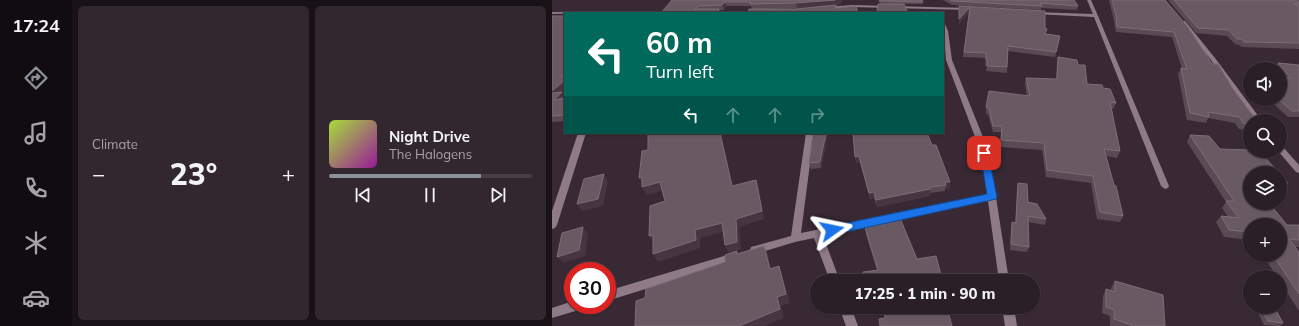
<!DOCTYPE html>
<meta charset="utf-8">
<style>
body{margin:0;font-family:Mulish,sans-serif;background:#33272f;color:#f1f3f6;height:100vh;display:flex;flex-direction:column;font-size:15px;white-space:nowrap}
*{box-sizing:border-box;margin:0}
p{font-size:13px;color:#a6a2a7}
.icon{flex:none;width:22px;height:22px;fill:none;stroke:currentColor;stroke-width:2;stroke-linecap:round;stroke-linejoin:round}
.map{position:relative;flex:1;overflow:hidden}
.side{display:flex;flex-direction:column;gap:6px;padding:6px;background:#181115;width:480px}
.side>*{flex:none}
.top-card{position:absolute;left:12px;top:12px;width:380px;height:122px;border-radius:0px;box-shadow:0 1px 3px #0004,0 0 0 1px #473d44;background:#00695c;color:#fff;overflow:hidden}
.buttons{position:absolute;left:691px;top:62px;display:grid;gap:8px}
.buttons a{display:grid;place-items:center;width:44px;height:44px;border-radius:50%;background:#2b1f27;box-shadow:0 1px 3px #0004,0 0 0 1px #473d44;font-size:20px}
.speed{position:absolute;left:12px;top:262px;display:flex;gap:8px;font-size:20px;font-weight:700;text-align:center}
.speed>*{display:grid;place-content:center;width:52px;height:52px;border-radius:50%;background:#2b1f27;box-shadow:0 1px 3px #0004,0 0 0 1px #473d44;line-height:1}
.speed .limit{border:6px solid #d22;background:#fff;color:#111}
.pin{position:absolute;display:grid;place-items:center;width:34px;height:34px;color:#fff;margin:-17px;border-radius:8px;box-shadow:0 2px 6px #0006}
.me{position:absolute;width:44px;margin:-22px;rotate:78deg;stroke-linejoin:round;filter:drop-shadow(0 0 3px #0008)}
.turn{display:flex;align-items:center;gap:14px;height:84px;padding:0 16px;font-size:18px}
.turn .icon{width:52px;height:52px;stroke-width:2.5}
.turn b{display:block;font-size:28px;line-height:34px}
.lanes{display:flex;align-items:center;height:38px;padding:0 16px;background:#0003;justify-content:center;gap:20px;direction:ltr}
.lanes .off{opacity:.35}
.big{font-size:30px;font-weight:800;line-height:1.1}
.side .card{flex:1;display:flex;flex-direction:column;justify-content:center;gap:6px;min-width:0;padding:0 14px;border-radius:6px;background:#33272f}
.song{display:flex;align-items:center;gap:12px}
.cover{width:48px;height:48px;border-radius:6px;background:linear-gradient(135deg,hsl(80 70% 55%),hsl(300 70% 35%))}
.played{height:4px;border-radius:2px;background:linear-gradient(90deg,#8c9099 75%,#473d44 75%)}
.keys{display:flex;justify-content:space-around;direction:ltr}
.heat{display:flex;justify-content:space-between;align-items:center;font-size:22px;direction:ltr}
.side .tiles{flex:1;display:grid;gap:6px;grid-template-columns:repeat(2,1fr)}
.trip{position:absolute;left:258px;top:274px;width:230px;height:40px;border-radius:20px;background:#2b1f27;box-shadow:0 1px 3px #0004,0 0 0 1px #473d44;font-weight:800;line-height:40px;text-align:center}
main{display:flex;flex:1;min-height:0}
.dock{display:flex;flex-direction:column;width:72px;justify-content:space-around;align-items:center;background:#110c10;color:#a6a2a7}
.dock .icon{width:28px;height:28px}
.dock .active{color:#8c9099}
.dock b{font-size:18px;color:#f1f3f6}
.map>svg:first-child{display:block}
</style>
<main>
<nav class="dock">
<b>17:24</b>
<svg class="icon active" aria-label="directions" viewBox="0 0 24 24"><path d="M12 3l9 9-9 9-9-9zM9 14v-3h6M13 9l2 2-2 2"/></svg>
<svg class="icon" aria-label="music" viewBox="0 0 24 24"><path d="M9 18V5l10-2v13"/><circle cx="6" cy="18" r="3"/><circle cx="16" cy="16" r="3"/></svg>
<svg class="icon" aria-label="phone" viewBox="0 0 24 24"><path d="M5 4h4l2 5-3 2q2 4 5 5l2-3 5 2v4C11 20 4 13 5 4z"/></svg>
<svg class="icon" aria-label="climate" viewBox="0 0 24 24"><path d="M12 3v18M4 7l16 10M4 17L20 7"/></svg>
<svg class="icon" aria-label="car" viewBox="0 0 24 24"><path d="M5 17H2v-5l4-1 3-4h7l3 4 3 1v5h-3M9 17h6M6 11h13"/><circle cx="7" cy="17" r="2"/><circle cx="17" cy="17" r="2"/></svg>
</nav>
<section class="side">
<div class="tiles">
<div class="card"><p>Climate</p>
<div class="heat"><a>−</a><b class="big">23°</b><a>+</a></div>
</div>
<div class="card">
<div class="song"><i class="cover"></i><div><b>Night Drive</b><p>The Halogens</p></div></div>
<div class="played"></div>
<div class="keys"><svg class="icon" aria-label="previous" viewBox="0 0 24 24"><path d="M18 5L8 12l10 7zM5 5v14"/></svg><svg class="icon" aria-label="pause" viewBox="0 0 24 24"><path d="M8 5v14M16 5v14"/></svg><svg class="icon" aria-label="next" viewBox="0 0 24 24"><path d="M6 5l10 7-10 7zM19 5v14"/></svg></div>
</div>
</div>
</section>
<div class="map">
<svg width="747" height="326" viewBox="0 0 747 326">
<rect width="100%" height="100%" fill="#392934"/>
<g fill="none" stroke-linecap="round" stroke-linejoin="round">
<path fill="#8e7b87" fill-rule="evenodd" d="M535,0h4l7,16 71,170 -1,2 -3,1 -4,-3 -67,-169 -60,-3 -2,-1 2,-1 59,2z
M300,5l117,3 2,1 -2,1 -117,-3 -25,2 -2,-1 2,-1z
M207,11h2v2h-63l2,-1z
M0,12h27l2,1 -29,1z
M629,21h4l30,37 47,63h-8l-43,-61 -30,-37z
M391,23l2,1 3,7 4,29 33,82 6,23 18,116h-10l-11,-80 -165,35 17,45h-10l-16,-43 -19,4 -40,12 -4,-1 -1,-3 1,-3 40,-11 15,-103h8l-13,100 186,-38 -4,-30 -6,-23 -31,-82z
M26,133h8l-29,92 -2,3 -3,1v-18z
M728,147h3l16,18v8l-3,-1 -18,-21h2z
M182,253l4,1 1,3 -1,3 -131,41v-10z
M21,301v4h11l-2,4 -30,9v-10z
M287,307h12l7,19h-12z
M450,307h12l3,19h-12z"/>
</g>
<path fill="#5a4a54" d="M120,0h170l-2,5 -43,3 -34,1h33l40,-1 22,5 -106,-4 -1,-3h-25l-2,4h-4v3h-59z
M391,0h131l4,6 -1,4 -36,-2v2l-89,-5z
M557,0h56l47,64 20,23v1l18,33v10l-11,-2 -4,-6 -27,-5 -2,5 -19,-3 -9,-46 3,-6 1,1 -10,-32 -56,-5 -2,-12z
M616,0h131v49l-57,-2 -3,-2 -4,-1 -8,-8 -31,-3z
M327,1l44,1v2h-43z
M407,6l86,22 1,6 14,2 -5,21 -47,-6 -1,22 -21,-2 1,-5h-2l1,-8 -23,-1 6,-45 -10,12z
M0,16l13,73 -4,3h1l3,4v25l-13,1z
M506,57l20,8 9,19 16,4 13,15 -3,6h-2l9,42 -3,7 -11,-2 17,60 -3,6 -23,-3 -6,-36 -45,-6 -4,-27 -42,-3 1,-15h-8l-5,-18h-2v-7l41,-11 -2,-12 1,-6 30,1 1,-16z
M726,63l21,2v52h-11l-20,-18h12l2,-22 -2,-3v-5h-4l-1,-1z
M276,133l-7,35 -10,1 -2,-6z
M301,133l79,12 18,37v6l-5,1v2l-15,2v3l-53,11 -3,-9 -4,1 -10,-36h-4z
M638,135l30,14 30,24v30l37,22h12v22h-4l4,5v59l-19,-29v-5h-3l-14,-22h17l-30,-30v15l-26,-3 -8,-15 5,-6 7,1 -6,-9 4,-6 -39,-60z
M728,174l8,9 -6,6h-2z
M466,183l10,19 18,17 -1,6 -17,-3 1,25 -2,5 -17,-2 1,-22 1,-6 3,1 2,-34z
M313,227l76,48v6h-77l13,-11 -11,-35z
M563,281l50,45h-55v-10l-8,-3 1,-17 3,-7 5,2v-3z
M703,307h19l9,16 -3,3 -16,-1z"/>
<path fill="#473641" d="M283,0h7l-2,5 -43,3 -1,-5z
M173,2l1,4 -2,4 -2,-5z
M418,7v5l-11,12v-5z
M167,9l1,4h-3z
M13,74v15l-12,9 -1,-2v-5l9,-14z
M10,92l3,4v3l-11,1z
M13,112v6l-2,-3z
M168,133h1l14,61 -3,-8z
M274,133h2l-7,35 -1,-6z
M307,156l1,7h-4l-1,-6z
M52,174l4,7 -5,25 -21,5 -5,-7z
M90,177l1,9 -4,-8z
M204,180l3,8 5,31 -25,8 2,22 -12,4 -4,-8 11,-26z
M108,182l5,8 -18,5 -5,-8z
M393,182h5v6l-5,1 1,-4z
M378,189v7l-53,11 -1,-7z
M322,192v6l-4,1 -1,-6z
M170,223l4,8 -26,7v10l-42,14 -5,-8 42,-24z
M31,227l5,7 -3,22 -21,7 -7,-6z
M101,235l2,9 -6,-8z
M212,246l4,9 5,23 -3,-9z
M227,266l3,9 8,28 -9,3 3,12 -20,8h-25l38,-29z"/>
<path fill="#695963" stroke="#7c6d77" d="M120,0h163l-39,3 -46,1 1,-2h-26l-3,3 -24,1 -3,3h24l-2,4h-56z
M328,0h42l1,2 -44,-1z
M398,0h124l4,6 -38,-3 2,3 -90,-5z
M560,0h53l23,27 24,37h6l14,23 -1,-1 26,35h-7v3l-7,-1 -4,-6 -31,-5 1,5 -19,-4 -9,-45 6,1 -13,-37 -57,-5 -1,-12z
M622,0h121l4,2v2h-5l5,2v37l-55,-1 -2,-3h-5l-8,-9 -31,-2z
M326,4h26l4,9h-31z
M284,5l-1,3 21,-2 2,7h-110l1,-4h47z
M407,6l86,5v17l2,1 -2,5 15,2 -4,16 -48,-6 -1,21 -20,-1v-6h-1v-7l-22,-1 6,-45 -11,12z
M0,16h13v58l-4,3h4v3l-13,11z
M506,57l19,3 1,5h7l2,19 15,1 1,3 7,1 6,14 -6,-1 10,49 -16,-2 10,36 2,1 7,30 -23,-4 -7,-36 -46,-6 -3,-27 -43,-3 1,-14h-9l-4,-18 -3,-1 3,-16 41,5 -4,-18 31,1z
M726,63l21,2v46h-7l-14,-12h2v-22l11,1z
M10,92l-8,8 11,-2v14l-2,3 -11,1v-23z
M96,133h72l12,53 24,-6 6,31 -26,8 1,23 -12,3 -3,-22 -27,7 1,10 -43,14v-19l-4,1 1,-30 15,-5 -5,-19 -18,5v-10l-3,1 3,-27 6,-1z
M261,133h13l-6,29 -11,1z
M301,133h74l5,12h4l14,37h-5l1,3 -16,2v2l-54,11 -2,-8 -5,1 -10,-37 -4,1z
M638,135l19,1 11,13 30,1v1h9l20,22h-29v30h19l18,22h12v15l-10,-1 10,13v42l-26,-39h7v-30h-30v7l-21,-2 -8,-14 18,2 -13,-17h8z
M52,174l-6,25 -21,5 7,-25z
M728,174l8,9 -8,-1z
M466,183l9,1 1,18 9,2 9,15 -18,-3 1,31 -18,-3 1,-22 4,1z
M348,218l17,41 19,-3 5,19h-2l2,6h-77l-1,-9 15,-2 -13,-43z
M31,227l-4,23 -22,7 5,-24z
M212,246l6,23 9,-3 7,28 -9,3 3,12 -41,17h-104l1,-25 9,-3 1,-9 79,-27v-7l12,-4v3z
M563,281l48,14 2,31h-33v-1l-18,-6v-9l-8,-3v-18l9,3z
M332,307h63l5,19h-72l-1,-7 6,-1z
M708,307h14l9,16 -15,-2z"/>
<path fill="#1a73e8" stroke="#114b97" d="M432,150l4,3 9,44 -1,2 -164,36 -4,-2 -1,-3 1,-2 4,-2 155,-32 -7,-41z"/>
</svg>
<div class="buttons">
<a><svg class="icon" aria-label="sound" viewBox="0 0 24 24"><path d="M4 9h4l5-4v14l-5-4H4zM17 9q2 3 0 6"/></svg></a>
<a><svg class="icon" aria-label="search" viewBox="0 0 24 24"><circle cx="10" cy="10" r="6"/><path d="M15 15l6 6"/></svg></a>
<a><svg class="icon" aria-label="layers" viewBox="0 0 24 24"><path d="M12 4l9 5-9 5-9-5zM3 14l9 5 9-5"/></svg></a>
<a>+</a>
<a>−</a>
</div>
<div class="speed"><div class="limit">30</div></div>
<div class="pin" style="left:432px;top:153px;background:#d93025"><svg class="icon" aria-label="arrive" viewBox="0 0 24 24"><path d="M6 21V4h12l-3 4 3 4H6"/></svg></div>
<svg class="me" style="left:280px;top:230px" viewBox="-20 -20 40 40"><path d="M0-17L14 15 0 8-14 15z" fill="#1a73e8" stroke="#fff" stroke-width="4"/></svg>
<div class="trip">17:25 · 1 min · 90 m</div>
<div class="top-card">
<div class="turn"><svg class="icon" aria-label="left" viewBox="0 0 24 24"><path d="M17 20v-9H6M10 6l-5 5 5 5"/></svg><div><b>60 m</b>Turn left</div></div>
<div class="lanes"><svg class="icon" aria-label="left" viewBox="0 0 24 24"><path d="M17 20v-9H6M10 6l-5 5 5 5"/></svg><svg class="icon off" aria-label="ahead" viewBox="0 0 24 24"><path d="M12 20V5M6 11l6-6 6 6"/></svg><svg class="icon off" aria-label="ahead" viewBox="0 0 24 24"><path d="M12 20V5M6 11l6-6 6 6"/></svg><svg class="icon off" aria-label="right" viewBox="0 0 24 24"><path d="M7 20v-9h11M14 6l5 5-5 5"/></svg></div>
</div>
</div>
</main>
